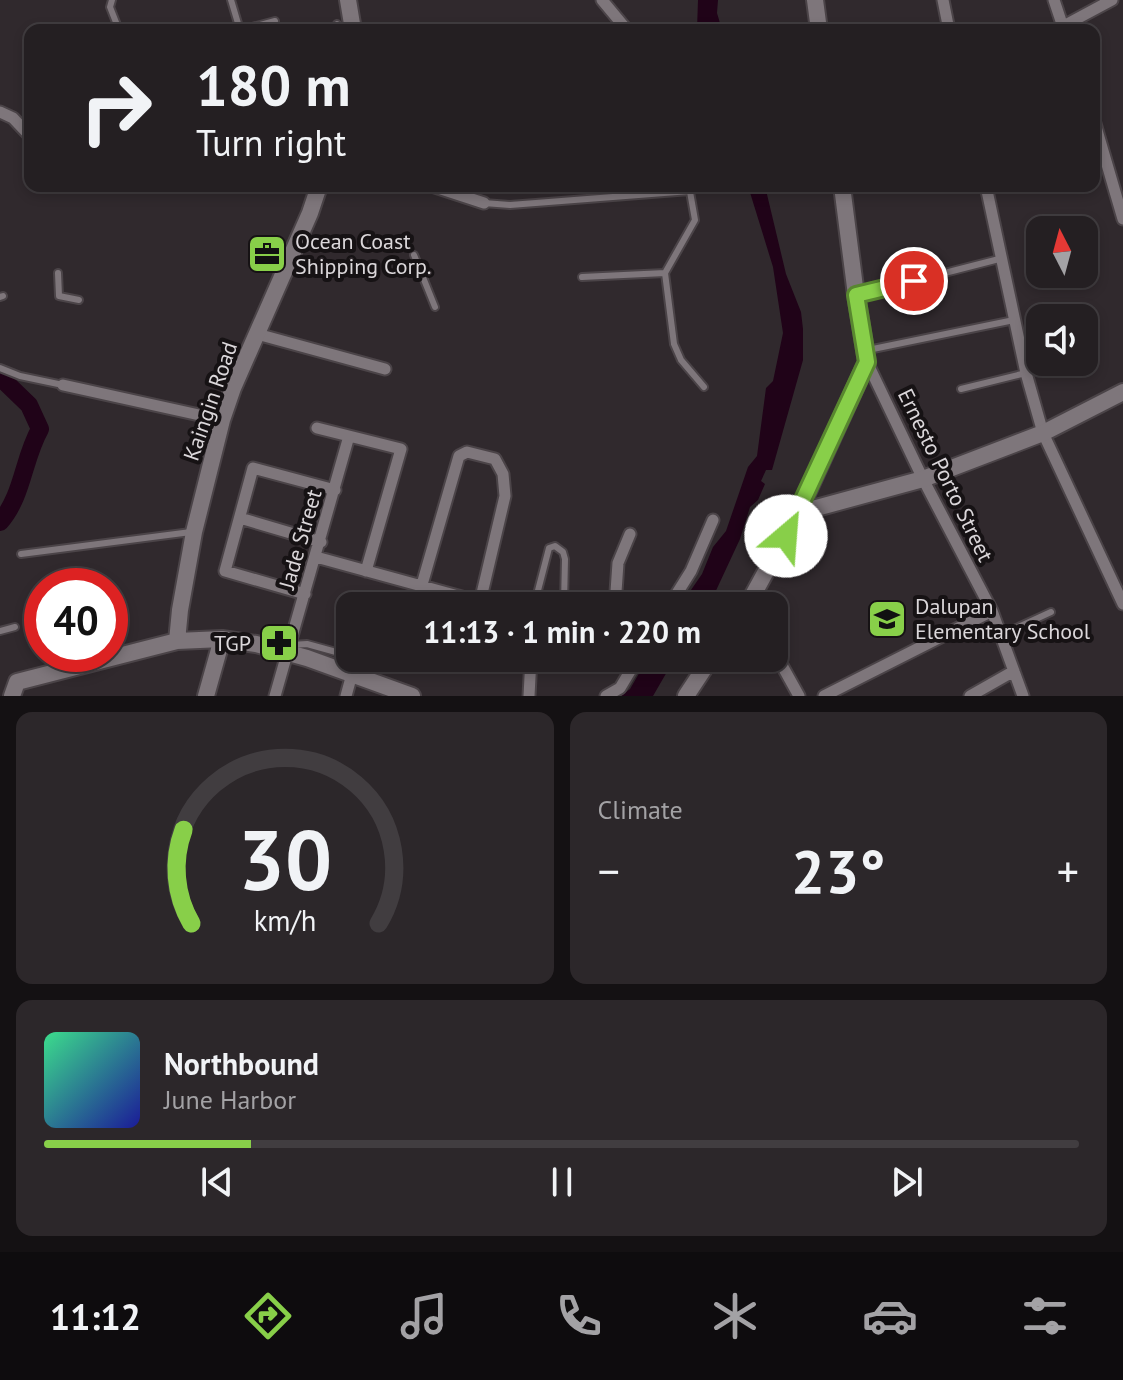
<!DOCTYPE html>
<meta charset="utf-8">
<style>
body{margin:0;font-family:"PT Sans",sans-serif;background:#2c272a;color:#f1f3f6;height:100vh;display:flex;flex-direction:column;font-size:30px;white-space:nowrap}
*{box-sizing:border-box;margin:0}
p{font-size:26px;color:#a3a2a5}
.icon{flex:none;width:44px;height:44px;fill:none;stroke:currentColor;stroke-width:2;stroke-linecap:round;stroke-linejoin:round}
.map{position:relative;height:696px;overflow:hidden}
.drawer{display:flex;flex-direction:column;gap:16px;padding:16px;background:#141113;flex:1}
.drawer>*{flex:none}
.hud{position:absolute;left:24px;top:24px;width:1076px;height:168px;border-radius:16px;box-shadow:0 4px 12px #0003,0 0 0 2px #413d40;background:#241f22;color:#f1f3f6;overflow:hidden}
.needle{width:52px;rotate:354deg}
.tools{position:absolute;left:1026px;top:216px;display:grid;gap:16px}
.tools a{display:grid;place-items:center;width:72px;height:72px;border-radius:16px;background:#241f22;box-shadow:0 4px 12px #0003,0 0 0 2px #413d40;font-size:40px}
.speed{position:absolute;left:24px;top:568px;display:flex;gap:16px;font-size:40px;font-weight:700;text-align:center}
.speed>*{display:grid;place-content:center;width:104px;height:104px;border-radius:50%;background:#241f22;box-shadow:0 4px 12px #0003,0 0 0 2px #413d40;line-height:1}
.speed .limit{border:12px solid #d22;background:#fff;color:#111}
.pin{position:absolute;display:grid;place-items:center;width:68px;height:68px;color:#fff;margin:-34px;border:4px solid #fff;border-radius:50%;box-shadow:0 2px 8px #0007}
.me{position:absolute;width:88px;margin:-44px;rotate:27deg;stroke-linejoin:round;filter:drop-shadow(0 0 6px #0008)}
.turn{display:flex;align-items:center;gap:28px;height:168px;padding:0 40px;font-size:36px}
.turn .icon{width:104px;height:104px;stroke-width:2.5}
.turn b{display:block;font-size:56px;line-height:68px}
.big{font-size:60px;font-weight:800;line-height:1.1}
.drawer .tile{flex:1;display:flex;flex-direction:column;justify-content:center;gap:12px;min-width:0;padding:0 28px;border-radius:16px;background:#2c272a}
.drawer .dial{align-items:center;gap:0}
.dial svg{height:208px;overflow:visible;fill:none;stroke:#413d40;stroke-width:7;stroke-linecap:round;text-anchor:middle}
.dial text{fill:#f1f3f6;stroke:none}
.song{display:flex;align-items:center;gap:24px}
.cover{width:96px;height:96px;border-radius:12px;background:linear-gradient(135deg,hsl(150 70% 55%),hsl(240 70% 35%))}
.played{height:8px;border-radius:4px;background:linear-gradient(90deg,#88cf49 20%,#413d40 20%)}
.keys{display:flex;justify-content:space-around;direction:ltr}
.heat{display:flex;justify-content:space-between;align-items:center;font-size:44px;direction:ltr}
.drawer .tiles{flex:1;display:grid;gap:16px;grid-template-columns:1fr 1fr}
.tile:last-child{grid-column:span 2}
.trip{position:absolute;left:336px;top:592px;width:452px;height:80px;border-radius:16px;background:#241f22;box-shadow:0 4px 12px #0003,0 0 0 2px #413d40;font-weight:800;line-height:80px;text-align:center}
.tab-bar{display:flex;height:128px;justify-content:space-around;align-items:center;background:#0e0c0e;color:#a3a2a5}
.tab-bar .icon{width:56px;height:56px}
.tab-bar .current{color:#88cf49}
.tab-bar b{font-size:36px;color:#f1f3f6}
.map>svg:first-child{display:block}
</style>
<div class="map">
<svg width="1123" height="696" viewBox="0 0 1123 696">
<rect width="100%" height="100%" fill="#30292d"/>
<path fill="#200318" d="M698,0h20l-1,13 5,17h-25z
M748,186h17l21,88 15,38 2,17v31l-31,110h-6l-5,11 4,3 -7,16 -8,7 -10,32 -27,58 -6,9h-27l22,-32 11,-27 13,-16 22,-64 9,-11 9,-68 7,-7 10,-48 -10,-66z
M648,658h27l-22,38h-32l9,-7z"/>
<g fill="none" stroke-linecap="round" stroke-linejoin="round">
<path stroke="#200318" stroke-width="18" d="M0,377l29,28 11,24c-17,30 -17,67 -40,93"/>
<g stroke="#4b4448" stroke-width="10">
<path id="lane" d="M112,0l-2,7 9,23
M231,0l9,30
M337,24l1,6
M241,30l34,-9
M484,203l26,2 180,-14
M414,255l21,52
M58,273l1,23 20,4
M665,273l9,71 7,16 23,27
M665,273l30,-53 -6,-34
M582,277l83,-4
M859,295l144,-37
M0,297l3,-1
M868,350l146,-30
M0,368l20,8 43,9
M961,389l65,-16
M21,554l170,-22
M535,602l14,-54 6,-2 8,6 2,7 -1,45
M0,631l15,-4
M1001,635l50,-23
M291,645l16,-1 40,11"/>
</g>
<g stroke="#4b4448" stroke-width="15">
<path id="street" d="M602,0l25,30
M943,0l6,30
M1054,0l10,30
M1056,30l56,-30
M0,112l13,6 17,18
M1094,120l29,99
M432,186l52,17
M986,186l40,187 17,60 80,171
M257,334l128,35
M867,362l56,117 69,132 31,85
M63,385l159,35
M317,428l84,21 -35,122
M240,518l81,24
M316,557l164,45 84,2
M421,588l38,-132 8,-4 28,7 8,15 2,22 -25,106
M305,594l-80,-23 28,-103 82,22
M615,606l3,-43 12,-29
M669,606l22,-35 22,-51
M774,651l25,45
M275,696l74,-260
M346,696l6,-22
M529,696l2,-38
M606,696l14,-8 18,-30
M824,696l168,-85
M970,696l44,-25"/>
</g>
<g stroke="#4b4448" stroke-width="20">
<path id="secondary" d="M348,0l5,30
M815,0l4,30
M798,513l125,-34 120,-46 80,-41
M747,606l51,-93 69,-151 -11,-67 -14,-109
M177,641l3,-31 14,-78 28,-112 11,-32 77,-175 9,-27
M12,696l5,-14 160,-41 45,-2 34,5 51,14 105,38
M206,696l16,-57
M686,696l25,-38"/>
</g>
<use href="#lane" stroke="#7e767b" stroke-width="6"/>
<use href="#street" stroke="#7e767b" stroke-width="11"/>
<use href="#secondary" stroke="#7e767b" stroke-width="16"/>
</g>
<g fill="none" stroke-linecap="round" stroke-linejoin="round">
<g stroke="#58872f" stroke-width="20">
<path id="route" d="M786,536l81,-174 -11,-67 58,-14"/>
</g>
<use href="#route" stroke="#88cf49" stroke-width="14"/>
</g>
<defs>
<g id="office-square" transform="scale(2)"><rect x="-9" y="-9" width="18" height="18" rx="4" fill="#88cf49" stroke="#161214"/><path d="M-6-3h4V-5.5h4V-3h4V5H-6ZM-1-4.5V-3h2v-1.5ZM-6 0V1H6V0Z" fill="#111"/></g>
<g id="school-square" transform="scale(2)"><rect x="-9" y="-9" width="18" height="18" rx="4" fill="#88cf49" stroke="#161214"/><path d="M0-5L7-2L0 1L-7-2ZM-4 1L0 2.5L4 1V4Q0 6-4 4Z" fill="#111"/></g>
<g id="pharmacy-square" transform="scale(2)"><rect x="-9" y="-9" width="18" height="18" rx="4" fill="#88cf49" stroke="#161214"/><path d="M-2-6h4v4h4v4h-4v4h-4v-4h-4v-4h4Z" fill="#111"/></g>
</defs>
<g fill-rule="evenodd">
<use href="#office-square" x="267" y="254"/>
<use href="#school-square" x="887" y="619"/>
<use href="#pharmacy-square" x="279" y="643"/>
</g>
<g text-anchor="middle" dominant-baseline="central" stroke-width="8" stroke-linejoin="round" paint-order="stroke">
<g font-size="22" fill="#dbd7da" stroke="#161214" text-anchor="start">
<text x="295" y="241">Ocean Coast<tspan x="295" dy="25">Shipping Corp.</tspan></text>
<text x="915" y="606">Dalupan<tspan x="915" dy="25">Elementary School</tspan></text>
<text x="251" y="643" text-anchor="end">TGP</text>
</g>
<g font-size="22" fill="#dbd7da" stroke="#161214">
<text transform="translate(210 401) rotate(-71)">Kaingin Road</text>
<text transform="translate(946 475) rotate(64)">Ernesto Porto Street</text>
<text transform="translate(300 539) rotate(-74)">Jade Street</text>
</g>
</g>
</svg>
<div class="tools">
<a><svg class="needle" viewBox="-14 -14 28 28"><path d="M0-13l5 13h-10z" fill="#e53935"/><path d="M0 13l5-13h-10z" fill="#a3a2a5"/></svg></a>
<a><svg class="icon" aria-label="sound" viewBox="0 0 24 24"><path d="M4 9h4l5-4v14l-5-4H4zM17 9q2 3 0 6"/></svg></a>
</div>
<div class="speed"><div class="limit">40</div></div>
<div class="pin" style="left:914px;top:281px;background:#d93025"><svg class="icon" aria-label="arrive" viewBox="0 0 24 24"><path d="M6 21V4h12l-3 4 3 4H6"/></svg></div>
<svg class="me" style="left:786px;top:536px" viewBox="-20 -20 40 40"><circle r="19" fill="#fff"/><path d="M0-13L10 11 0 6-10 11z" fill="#88cf49"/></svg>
<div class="trip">11:13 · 1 min · 220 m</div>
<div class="hud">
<div class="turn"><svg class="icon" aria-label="right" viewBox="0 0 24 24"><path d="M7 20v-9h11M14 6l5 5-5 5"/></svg><div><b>180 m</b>Turn right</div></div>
</div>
</div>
<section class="drawer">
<div class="tiles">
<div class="tile dial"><svg viewBox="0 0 100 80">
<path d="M14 69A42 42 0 1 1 86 69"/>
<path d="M14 69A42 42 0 0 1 11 33" stroke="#88cf49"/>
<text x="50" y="56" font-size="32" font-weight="700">30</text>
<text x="50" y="72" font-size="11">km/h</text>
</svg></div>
<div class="tile"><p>Climate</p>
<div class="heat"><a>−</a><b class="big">23°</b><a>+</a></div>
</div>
<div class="tile">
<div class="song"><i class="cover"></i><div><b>Northbound</b><p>June Harbor</p></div></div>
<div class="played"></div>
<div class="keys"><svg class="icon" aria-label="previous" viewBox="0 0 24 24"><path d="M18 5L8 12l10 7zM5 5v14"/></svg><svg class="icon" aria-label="pause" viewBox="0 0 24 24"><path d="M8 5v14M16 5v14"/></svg><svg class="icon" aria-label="next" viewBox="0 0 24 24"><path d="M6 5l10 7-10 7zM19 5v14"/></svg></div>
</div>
</div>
</section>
<nav class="tab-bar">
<b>11:12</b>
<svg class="icon current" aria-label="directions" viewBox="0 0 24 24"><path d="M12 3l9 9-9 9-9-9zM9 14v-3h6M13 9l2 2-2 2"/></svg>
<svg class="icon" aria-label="music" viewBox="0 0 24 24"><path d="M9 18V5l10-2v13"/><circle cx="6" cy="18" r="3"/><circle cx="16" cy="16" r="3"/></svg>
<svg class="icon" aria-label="phone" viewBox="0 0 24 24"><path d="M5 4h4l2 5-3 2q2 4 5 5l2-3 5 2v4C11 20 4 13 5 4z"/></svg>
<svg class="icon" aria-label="climate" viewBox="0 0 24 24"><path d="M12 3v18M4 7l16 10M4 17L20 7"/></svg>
<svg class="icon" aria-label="car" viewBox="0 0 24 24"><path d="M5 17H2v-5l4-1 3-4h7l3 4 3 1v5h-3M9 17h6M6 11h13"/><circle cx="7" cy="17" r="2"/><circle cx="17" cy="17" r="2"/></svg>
<svg class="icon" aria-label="filters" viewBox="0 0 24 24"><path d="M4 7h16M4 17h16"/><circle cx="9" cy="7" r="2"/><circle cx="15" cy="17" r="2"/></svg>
</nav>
